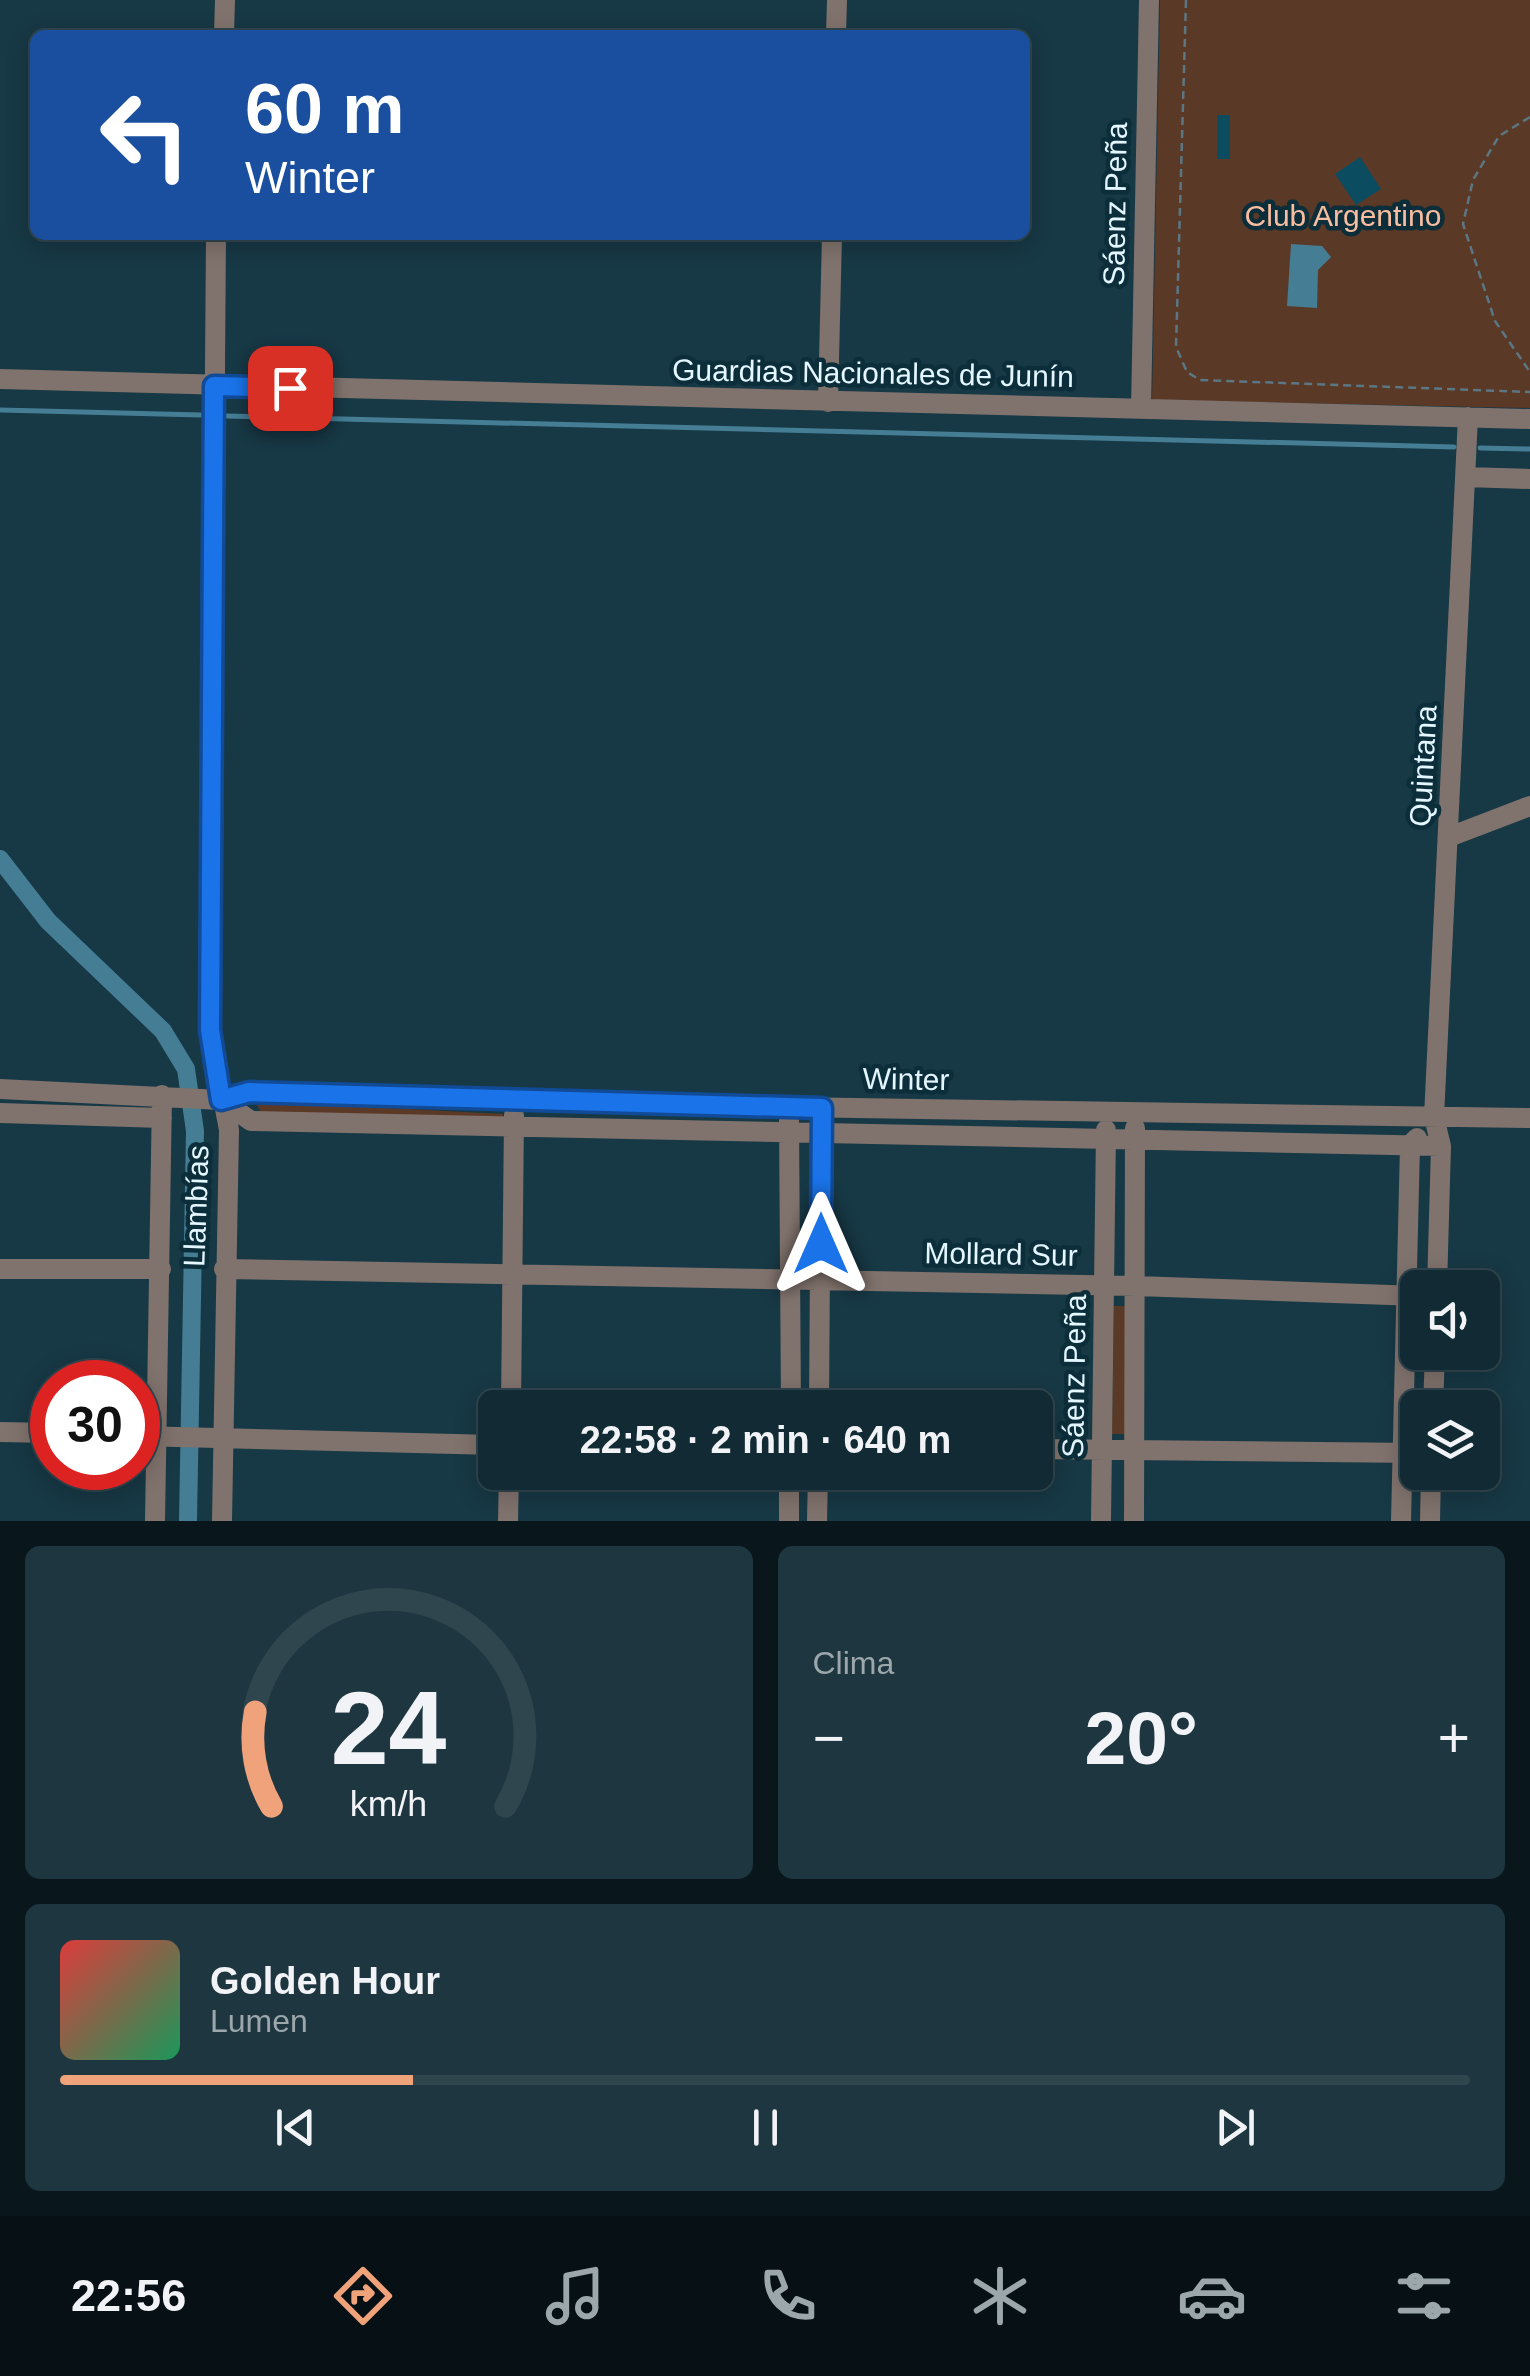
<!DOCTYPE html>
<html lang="es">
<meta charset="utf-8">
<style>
body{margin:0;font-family:Helvetica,sans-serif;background:#1e3640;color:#f1f3f6;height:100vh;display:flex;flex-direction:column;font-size:38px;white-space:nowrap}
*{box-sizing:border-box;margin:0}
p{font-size:32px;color:#9ca7ac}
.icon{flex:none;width:55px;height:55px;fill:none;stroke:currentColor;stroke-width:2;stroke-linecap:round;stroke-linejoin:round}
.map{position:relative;height:1521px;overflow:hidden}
.drawer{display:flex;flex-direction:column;gap:25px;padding:25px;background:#09171d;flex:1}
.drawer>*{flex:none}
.banner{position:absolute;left:30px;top:30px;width:1000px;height:210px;border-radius:15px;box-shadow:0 5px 25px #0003,0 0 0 2px #30464f;background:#1a4fa0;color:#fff;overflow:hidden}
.buttons{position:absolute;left:1400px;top:1270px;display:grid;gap:20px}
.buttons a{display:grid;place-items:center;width:100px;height:100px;border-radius:15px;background:#112a34;box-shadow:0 5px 25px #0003,0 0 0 2px #30464f;font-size:50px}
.speed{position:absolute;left:30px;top:1360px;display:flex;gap:20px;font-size:50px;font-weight:700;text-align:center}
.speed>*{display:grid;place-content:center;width:130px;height:130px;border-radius:50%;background:#112a34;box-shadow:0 5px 25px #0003,0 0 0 2px #30464f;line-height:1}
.speed .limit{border:15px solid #d22;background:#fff;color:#111}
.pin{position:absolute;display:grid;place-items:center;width:85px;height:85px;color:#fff;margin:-42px;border-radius:20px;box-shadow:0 5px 15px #0006}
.me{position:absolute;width:110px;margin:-55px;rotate:0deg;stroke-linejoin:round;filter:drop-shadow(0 0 8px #0008)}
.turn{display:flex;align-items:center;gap:35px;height:210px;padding:0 50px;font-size:45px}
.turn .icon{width:130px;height:130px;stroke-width:2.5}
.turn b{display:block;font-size:70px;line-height:85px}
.big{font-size:75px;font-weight:800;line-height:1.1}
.drawer .tile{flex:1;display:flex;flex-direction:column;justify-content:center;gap:15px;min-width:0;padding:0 35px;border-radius:15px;background:#1e3640}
.drawer .dial{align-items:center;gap:0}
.dial svg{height:260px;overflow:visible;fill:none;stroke:#30464f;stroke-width:7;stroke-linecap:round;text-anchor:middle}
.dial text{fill:#f1f3f6;stroke:none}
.song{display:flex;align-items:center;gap:30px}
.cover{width:120px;height:120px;border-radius:15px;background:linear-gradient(135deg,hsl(0 70% 55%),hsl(150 70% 35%))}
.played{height:10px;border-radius:5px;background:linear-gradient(90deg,#f0a27a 25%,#30464f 25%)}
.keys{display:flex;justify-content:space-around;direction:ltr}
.heat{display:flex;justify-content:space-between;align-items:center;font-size:55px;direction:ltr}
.drawer .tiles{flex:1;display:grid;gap:25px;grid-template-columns:1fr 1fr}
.tile:last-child{grid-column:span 2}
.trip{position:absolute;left:478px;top:1390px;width:575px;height:100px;border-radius:15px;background:#112a34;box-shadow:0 5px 25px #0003,0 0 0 2px #30464f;font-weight:800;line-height:100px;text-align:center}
.tabs{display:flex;height:160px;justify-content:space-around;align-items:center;background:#071115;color:#9ca7ac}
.tabs .icon{width:70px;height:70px}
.tabs .current{color:#f0a27a}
.tabs b{font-size:45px;color:#f1f3f6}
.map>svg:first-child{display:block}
</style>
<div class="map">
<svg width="1530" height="1521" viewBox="0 0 1530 1521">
<rect width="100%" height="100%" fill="#173845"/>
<path fill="#5a3927" d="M1160,0h370v408l-378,-8z
M255,1101l248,13v11l-241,-11z
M1114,1306h13l-2,128h-13z"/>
<path fill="#447d94" d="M1291,244l31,2 9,11 -13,13 -1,38 -30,-2z"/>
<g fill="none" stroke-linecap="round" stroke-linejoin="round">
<path stroke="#447d94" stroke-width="5" d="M0,410l201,5
M227,416l1227,31
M1480,448l50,1"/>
<path stroke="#447d94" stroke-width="18" d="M0,859l48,62 115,110 23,38 9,62 -7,390"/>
</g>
<path fill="#0c4c61" d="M1217,115h13v44h-13z
M1360,157l21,32 -25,16 -21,-31z"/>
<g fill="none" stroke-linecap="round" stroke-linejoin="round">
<path stroke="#5b7783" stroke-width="2.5" stroke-dasharray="8 5" stroke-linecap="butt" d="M1186,0l-10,347 11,25 13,8 330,12
M1530,117l-31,19 -26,44 -10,44 32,97 35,51"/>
<path stroke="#80726c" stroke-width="20" d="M224,35l1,-35
M836,35l1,-35
M216,235l-6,795 19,100 -7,391
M0,379l1530,40
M828,402l4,-167
M1141,409l8,-409
M1466,477l64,2
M1449,837l81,-31
M0,1089l221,11 28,-8 541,15 740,11
M221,1100l30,21 1190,25
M0,1113l162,5
M789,1119l2,289
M0,1269h161
M224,1269l913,17 281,10
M1437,1288l4,-142 -7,-29 34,-700
M511,1408l3,-293
M819,1408l2,-288
M1433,1408l2,-56
M0,1432l52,1
M138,1436l357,9
M1035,1449l383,4
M155,1521l7,-426
M508,1521l1,-49
M789,1521v-49
M817,1521l1,-49
M1101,1521l5,-391
M1134,1521l1,-393
M1401,1521l9,-376 7,-7
M1430,1521l1,-49"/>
</g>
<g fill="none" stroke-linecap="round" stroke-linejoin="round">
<g stroke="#114b97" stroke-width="25">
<path id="route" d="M290,388l-76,-2 -4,644 11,70 28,-8 573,16 -1,136"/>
</g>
<use href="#route" stroke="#1a73e8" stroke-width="18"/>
</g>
<g text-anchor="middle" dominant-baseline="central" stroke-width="9" stroke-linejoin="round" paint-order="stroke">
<g font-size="30" fill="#e4f6ff" stroke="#0b2e3a">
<text transform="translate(1115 204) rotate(-89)">Sáenz Peña</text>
<text transform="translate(873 373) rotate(1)">Guardias Nacionales de Junín</text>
<text transform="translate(1423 766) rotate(-87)">Quintana</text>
<text transform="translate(906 1079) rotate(1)">Winter</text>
<text transform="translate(196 1206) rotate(-88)">Llambías</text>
<text transform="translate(1001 1254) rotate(1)">Mollard Sur</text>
<text transform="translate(1074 1376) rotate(-89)">Sáenz Peña</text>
</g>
<g font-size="30" fill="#f9bea0" stroke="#0b2e3a">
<text x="1343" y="215">Club Argentino</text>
</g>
</g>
</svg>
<div class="buttons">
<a><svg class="icon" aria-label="sound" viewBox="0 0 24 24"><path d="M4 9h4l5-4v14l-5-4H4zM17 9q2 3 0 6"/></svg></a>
<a><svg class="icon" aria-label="layers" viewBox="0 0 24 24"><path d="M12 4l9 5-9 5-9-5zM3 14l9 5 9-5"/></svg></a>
</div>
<div class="speed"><div class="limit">30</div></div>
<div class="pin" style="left:290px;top:388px;background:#d93025"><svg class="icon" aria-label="arrive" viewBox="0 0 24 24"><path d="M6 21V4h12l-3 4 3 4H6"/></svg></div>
<svg class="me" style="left:821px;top:1244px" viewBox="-20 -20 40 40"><path d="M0-17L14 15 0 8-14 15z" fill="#1a73e8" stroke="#fff" stroke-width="4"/></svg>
<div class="trip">22:58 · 2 min · 640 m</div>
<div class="banner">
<div class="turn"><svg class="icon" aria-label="left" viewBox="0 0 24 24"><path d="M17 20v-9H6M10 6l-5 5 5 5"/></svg><div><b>60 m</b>Winter</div></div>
</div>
</div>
<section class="drawer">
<div class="tiles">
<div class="tile dial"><svg viewBox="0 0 100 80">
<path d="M14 69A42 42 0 1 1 86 69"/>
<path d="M14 69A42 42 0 0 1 9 40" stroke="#f0a27a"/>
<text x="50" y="56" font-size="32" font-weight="700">24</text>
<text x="50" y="72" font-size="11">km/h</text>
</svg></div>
<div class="tile"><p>Clima</p>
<div class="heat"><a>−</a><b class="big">20°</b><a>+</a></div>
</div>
<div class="tile">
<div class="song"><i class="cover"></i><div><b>Golden Hour</b><p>Lumen</p></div></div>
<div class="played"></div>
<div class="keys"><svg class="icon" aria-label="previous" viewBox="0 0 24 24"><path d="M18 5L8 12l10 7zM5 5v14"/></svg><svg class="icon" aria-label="pause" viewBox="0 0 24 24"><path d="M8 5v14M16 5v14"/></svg><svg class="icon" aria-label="next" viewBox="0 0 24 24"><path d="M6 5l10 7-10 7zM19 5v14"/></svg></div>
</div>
</div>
</section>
<nav class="tabs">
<b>22:56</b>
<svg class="icon current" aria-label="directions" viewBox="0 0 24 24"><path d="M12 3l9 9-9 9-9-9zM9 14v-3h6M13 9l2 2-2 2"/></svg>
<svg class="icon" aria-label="music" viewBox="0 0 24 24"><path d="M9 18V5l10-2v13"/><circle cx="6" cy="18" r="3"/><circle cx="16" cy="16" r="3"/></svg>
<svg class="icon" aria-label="phone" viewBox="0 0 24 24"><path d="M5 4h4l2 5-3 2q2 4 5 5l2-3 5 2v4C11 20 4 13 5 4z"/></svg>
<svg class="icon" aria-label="climate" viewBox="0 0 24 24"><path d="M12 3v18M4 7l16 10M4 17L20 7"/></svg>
<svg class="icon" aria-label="car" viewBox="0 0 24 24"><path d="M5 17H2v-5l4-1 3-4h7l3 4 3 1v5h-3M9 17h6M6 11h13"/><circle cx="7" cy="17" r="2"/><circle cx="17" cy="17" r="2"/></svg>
<svg class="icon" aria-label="filters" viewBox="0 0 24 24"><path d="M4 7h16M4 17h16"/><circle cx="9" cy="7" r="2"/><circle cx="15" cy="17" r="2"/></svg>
</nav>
